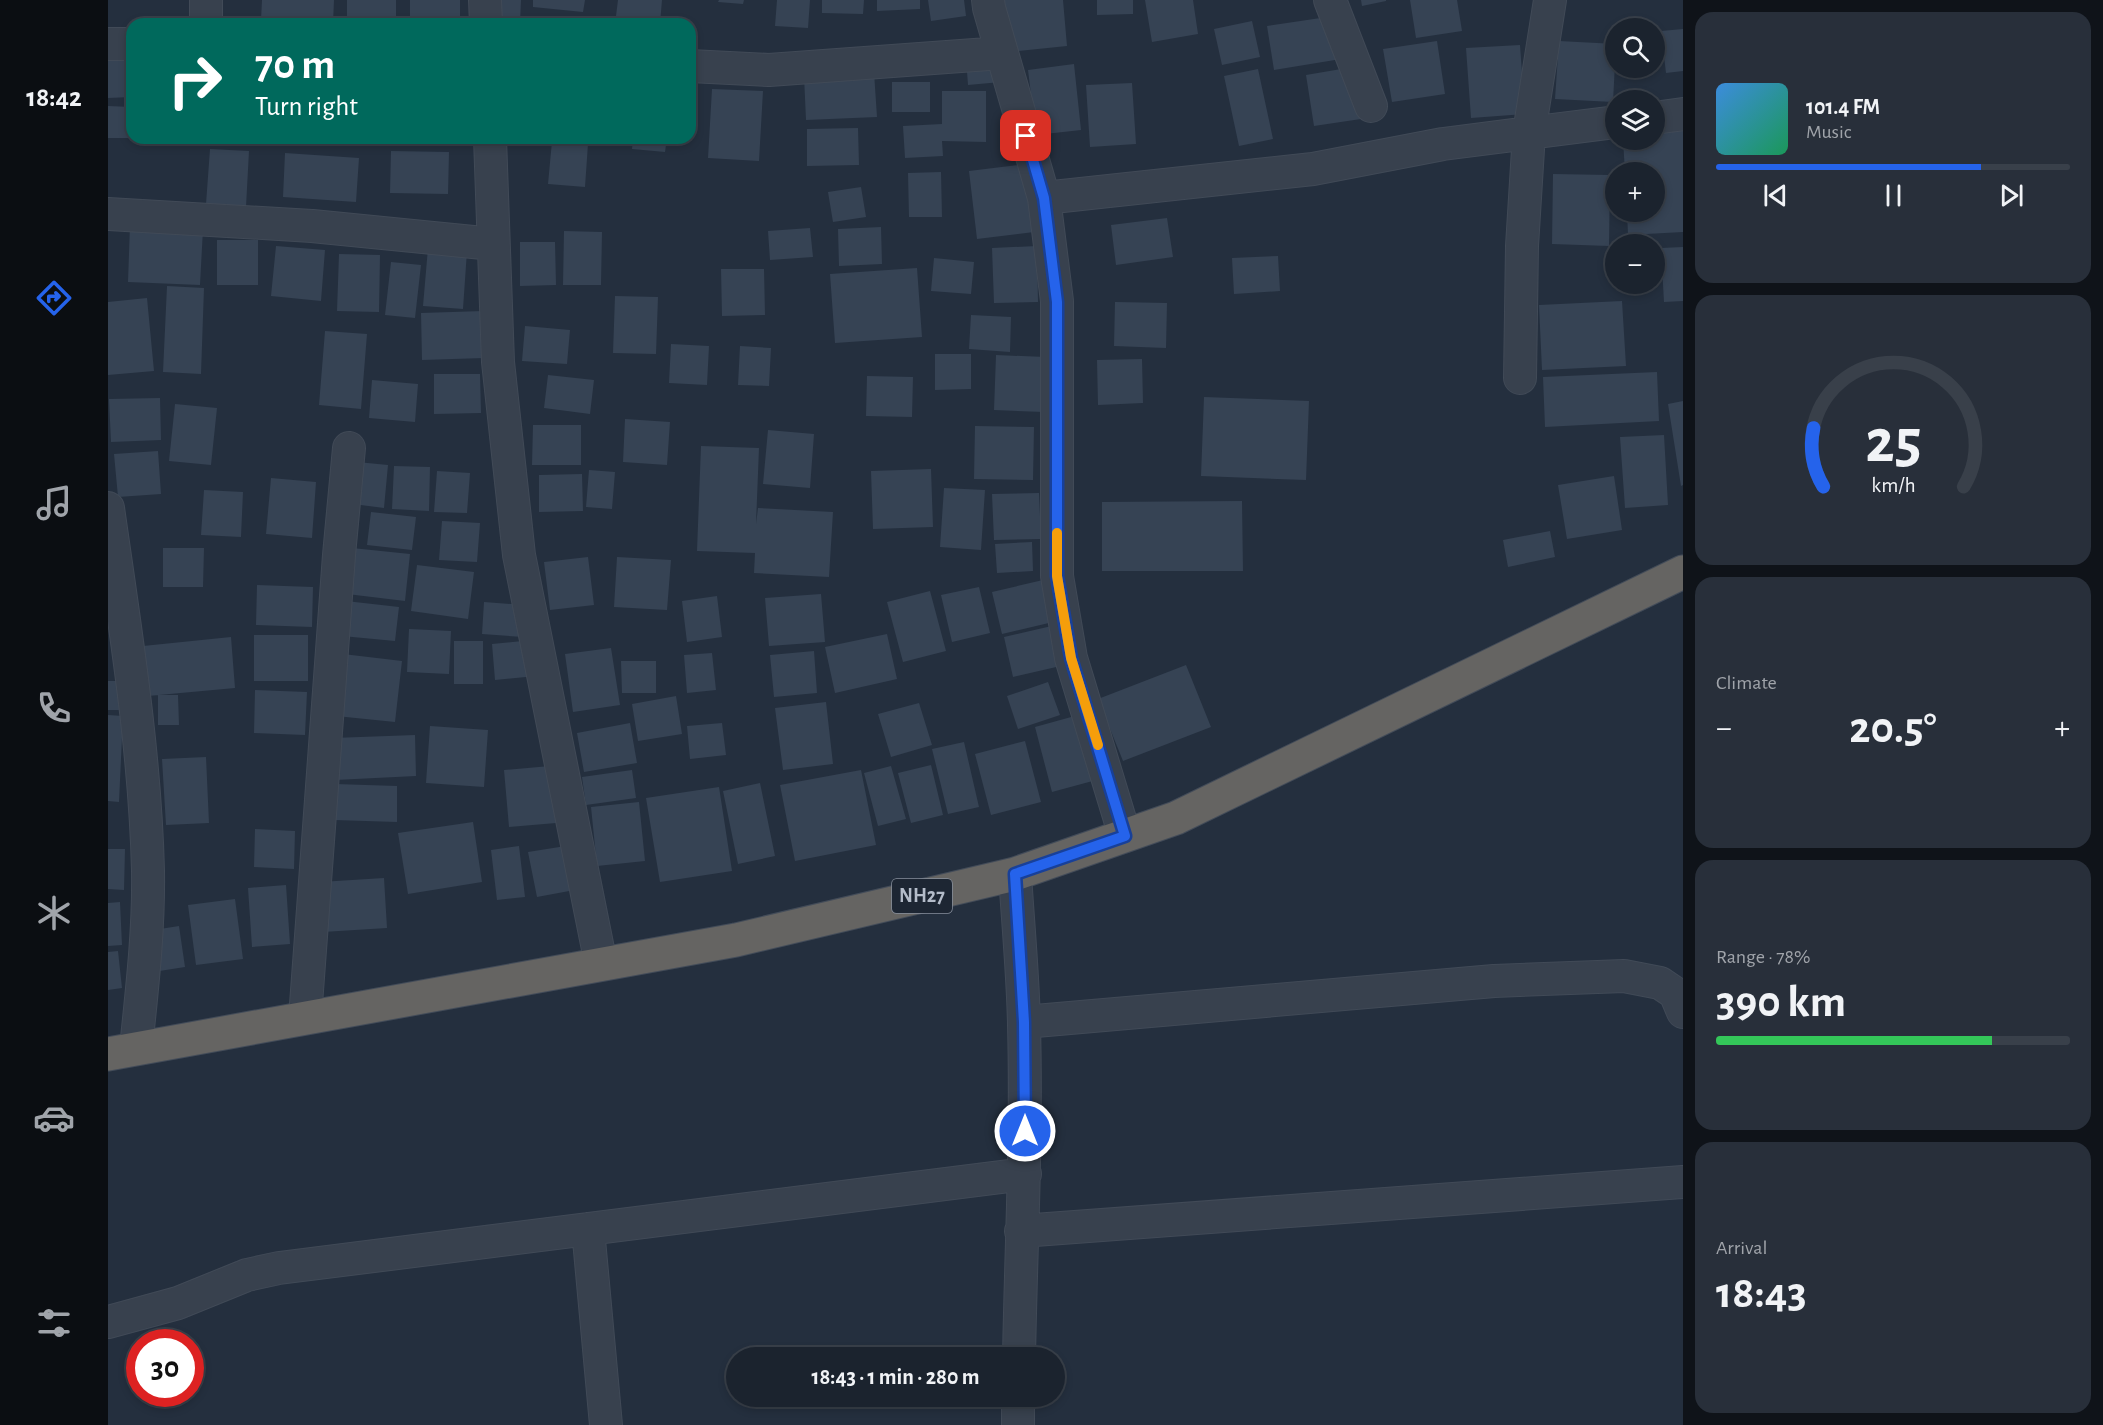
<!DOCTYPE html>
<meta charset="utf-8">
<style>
body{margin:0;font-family:"Alegreya Sans",sans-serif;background:#282f3a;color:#f1f3f6;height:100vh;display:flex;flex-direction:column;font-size:22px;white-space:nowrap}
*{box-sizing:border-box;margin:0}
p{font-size:20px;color:#a0a4aa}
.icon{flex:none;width:33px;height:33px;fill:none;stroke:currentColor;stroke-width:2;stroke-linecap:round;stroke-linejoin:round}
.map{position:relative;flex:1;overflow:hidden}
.details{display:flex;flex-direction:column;gap:12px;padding:12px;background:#0f1319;width:420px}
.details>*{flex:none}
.hud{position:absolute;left:18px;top:18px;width:570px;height:126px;border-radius:18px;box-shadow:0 3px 9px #0003,0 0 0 2px #39404a;background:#00695c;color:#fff;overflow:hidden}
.buttons{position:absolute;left:1497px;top:18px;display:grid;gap:12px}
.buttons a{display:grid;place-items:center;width:60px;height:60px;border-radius:50%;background:#1b232e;box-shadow:0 3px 9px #0003,0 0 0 2px #39404a;font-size:30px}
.speed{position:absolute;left:18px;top:1329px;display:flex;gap:12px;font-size:30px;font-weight:700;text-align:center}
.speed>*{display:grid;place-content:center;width:78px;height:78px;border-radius:50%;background:#1b232e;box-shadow:0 3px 9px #0003,0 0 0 2px #39404a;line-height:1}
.speed .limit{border:9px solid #d22;background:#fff;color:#111}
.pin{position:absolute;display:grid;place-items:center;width:51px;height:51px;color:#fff;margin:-26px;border-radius:12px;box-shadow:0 3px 9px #0006}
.me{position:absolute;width:66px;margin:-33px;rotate:0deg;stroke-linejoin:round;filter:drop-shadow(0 0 4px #0008)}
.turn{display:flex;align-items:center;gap:21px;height:126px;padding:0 30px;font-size:27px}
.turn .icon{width:78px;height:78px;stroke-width:2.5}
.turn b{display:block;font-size:42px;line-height:51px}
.big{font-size:45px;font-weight:600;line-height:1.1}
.details .tile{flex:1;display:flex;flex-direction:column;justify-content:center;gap:9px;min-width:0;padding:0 21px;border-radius:18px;background:#282f3a}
.details .dial{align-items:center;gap:0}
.dial svg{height:156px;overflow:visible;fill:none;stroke:#39404a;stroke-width:7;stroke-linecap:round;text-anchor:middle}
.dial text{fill:#f1f3f6;stroke:none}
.song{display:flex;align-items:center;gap:18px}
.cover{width:72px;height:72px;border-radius:9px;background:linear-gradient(135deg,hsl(210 70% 55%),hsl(150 70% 35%))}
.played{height:6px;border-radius:3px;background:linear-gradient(90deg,#2563eb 75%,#39404a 75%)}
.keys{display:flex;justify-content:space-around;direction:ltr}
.heat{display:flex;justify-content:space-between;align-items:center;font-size:33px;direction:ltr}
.charge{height:9px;border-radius:4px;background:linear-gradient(90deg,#34c759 78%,#39404a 0)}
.trip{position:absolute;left:618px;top:1347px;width:339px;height:60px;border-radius:30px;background:#1b232e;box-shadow:0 3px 9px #0003,0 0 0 2px #39404a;font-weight:600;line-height:60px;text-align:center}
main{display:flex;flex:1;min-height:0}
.menu{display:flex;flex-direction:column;width:108px;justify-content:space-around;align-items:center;background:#0b0e12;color:#a0a4aa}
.menu .icon{width:42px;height:42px}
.menu .active{color:#2563eb}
.menu b{font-size:27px;color:#f1f3f6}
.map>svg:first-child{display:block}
</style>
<main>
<nav class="menu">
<b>18:42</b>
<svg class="icon active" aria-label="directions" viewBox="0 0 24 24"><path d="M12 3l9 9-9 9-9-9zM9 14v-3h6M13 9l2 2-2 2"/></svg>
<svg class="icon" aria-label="music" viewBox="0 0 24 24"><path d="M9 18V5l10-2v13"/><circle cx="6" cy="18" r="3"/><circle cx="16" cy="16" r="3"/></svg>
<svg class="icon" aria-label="phone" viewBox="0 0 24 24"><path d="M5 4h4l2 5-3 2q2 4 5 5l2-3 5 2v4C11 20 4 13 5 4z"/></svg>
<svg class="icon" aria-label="climate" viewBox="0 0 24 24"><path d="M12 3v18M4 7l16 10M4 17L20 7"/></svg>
<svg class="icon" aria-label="car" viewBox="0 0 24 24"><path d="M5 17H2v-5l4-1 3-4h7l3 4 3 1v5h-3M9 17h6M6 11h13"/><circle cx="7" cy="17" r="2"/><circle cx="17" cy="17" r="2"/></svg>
<svg class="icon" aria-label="filters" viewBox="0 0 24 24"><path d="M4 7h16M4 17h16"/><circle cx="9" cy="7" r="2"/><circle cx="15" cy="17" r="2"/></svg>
</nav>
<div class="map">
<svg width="1575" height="1425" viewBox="0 0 1575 1425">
<rect width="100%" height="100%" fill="#242f3e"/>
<path fill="#364354" d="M154,0h72l-1,24 -72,-4z
M239,0h49v21l-49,1z
M302,0h50v24h-50z
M381,0h32l-1,24h-32z
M425,0h52l-2,12 -50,-5z
M510,0h44l-2,24h-45z
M611,0h25l-1,4 -25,-2z
M669,0h33l-2,28 -33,-2z
M714,0h42l-1,14 -41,-1z
M769,0h43v9l-43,2z
M820,0h36l2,16 -35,5z
M895,0h60l4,46 -58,6z
M989,0h36v14l-36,1z
M1037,0h48l5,34 -46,8z
M1253,0h25v1l-24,5z
M1302,0h47l5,31 -46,7z
M1226,16l7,43 -67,11 -7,-44z
M1144,21l8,36 -38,8 -8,-36z
M1575,29v42l-17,2 -5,-42z
M1329,41l8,53 -53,8 -9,-53z
M1451,41l57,3 -3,58 -58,-3z
M1412,45l5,69 -54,4 -5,-70z
M24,51v46l-24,1v-46z
M891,55l2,27 -33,3 -2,-27z
M966,64l7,66 -45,5 -8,-65z
M1245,67l8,52 -47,7 -8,-51z
M1150,69l15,70 -34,7 -15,-70z
M766,72l3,45 -71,3 -2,-44z
M784,82h38v30h-38z
M1024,83l4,61 -46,3 -4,-62z
M604,89l51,2 -4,70 -51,-3z
M834,91h44v51l-44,-1 1,15 -38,2 -2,-32 39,-2z
M0,106l24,1v31h-24z
M750,128l1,37 -52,1v-37z
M1575,129v103l-55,3 -1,-23h27v-40h-29l-2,-32h31v-10z
M183,138h48l-1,6 -47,-3z
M525,138h34l-2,14 -33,-3z
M444,141l36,3 -3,43 -37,-3z
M102,149l39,2 -3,56 -40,-3z
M283,151l58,1 -1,42 -58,-1z
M177,153l74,5 -3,44 -73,-5z
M925,163l9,68 -65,8 -8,-68z
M833,172l1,45h-33l-1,-44z
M1445,174l57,1 -1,71 -57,-2z
M753,187l5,30 -33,5 -5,-30z
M1059,218l6,39 -57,8 -5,-40z
M22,225l73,4 -3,56 -72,-3z
M773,227l1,37 -43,2 -1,-37z
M702,228l3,29 -43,3 -2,-29z
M456,231l38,1 -1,53h-38z
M109,240h41v45h-41z
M412,242h35l1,43 -36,1z
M168,246l49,4 -4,51 -50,-5z
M929,246l1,56 -44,1 -2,-55z
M1575,247v54l-19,1 -3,-54z
M320,248l39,3 -4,58 -40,-3z
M231,254l41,1 -1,57 -42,-1z
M1170,256l2,35 -46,3 -2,-36z
M826,258l40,4 -3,32 -40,-3z
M283,262l30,3 -6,53 -30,-3z
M809,268l5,69 -87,6 -5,-69z
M613,269h43l1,46 -43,1z
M59,286l37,2 -3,86 -38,-2z
M507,296l43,1 -2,57 -43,-1z
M39,298l7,73 -46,4v-73z
M1514,301l4,65 -84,4 -3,-65z
M1007,302l52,1 -1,45 -52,-2z
M375,311l1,47 -62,2 -1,-47z
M863,315l40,2 -1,35 -41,-3z
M417,326l45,4 -3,34 -45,-3z
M217,331l42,3 -6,75 -42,-4z
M563,344l38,2 -2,39 -38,-2z
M632,346l31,2 -2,38 -31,-1z
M827,354h36v35l-36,1z
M888,355l50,2 -2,55 -50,-2z
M1034,359l1,44 -45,2 -1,-45z
M1549,372l2,49 -114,6 -2,-50z
M326,374h46l1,39 -47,1z
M440,375l46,5 -4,34 -46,-6z
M759,376l46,1 -1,40 -46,-1z
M264,380l46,4 -3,38 -46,-4z
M1096,397l105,4 -3,79 -105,-4z
M52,398l1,42 -50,2 -2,-43z
M1575,401v84l-2,1 -13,-82z
M67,404l42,4 -6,57 -42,-4z
M517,419l45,3 -3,43 -44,-3z
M425,425h48v40h-49z
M867,426l59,1 -1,53 -59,-1z
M660,430l46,4 -4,54 -47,-4z
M1556,435l4,70 -43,3 -5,-71z
M593,446l58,2 -3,76 2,-16 75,4 -4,65 -75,-4 1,-20 -58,-2z
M50,451l3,43 -43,3 -4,-43z
M249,462l31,3 -4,43 -31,-4z
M286,466l36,1 -1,44 -37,-2z
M823,469l2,58 -60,2 -2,-58z
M481,470l26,2 -3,37 -26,-2z
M329,471l33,2 -3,40 -33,-1z
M474,474l1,37 -44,1v-37z
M1506,476l8,54 -55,9 -9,-54z
M163,478l45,4 -4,56 -46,-4z
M836,488l41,2 -4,60 -41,-3z
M96,490l39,2 -2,45 -40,-2z
M931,493l2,46 -47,1 -2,-46z
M1134,501l1,70h-141v-69z
M263,512l45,5 -4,33 -45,-5z
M334,521l38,2 -3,39 -38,-2z
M1442,531l5,26 -47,10 -5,-27z
M924,542l1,29 -36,2 -2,-29z
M55,548h41l-1,39h-40z
M244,548l58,6 -5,47 -58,-7z
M480,557l6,48 -44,5 -6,-48z
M509,557l54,3 -4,50 -53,-3z
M309,565l57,7 -6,47 -57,-8z
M935,580l10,42 -51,12 -10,-42z
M149,585l56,2 -1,40 -56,-2z
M871,587l11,46 -38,9 -11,-47z
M822,591l16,60 -43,11 -16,-60z
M713,594l4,48 -56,4 -4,-48z
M609,596l5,41 -35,5 -5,-41z
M238,601l53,6 -4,34 -53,-5z
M376,602l41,3 -2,32 -41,-3z
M948,625l9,40 -52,12 -9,-40z
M301,629l42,2 -2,43 -42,-2z
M779,634l10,45 -62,14 -10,-46z
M146,635h54v46h-54z
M123,637l4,51 -87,8 -5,-50z
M424,640l4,36 -41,4 -3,-36z
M346,641h29v43h-29z
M503,648l9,57 -47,7 -8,-58z
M706,651l3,42 -43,4 -4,-42z
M604,653l4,37 -29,3 -3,-38z
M235,654l59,7 -7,61 -59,-6z
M513,661h35v32h-34z
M1078,665l25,62 -88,34 -25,-62z
M0,681h10l1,29h-11z
M940,682l12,33 -42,14 -11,-33z
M147,690l52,2 -2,43 -51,-2z
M50,695h20l1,30h-21z
M568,696l6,38 -44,7 -6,-37z
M718,702l7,62 -50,6 -8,-62z
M811,703l13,42 -41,12 -13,-43z
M974,714l18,65 -48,13 -17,-65z
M0,715l15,1 -4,86 -11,-1z
M522,723l7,40 -53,9 -7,-39z
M614,723l4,32 -36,4 -3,-33z
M322,726l58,4 -4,57 -58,-4z
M307,735l1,41 -81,4 -2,-42z
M917,741l16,61 -50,13 -16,-61z
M856,742l15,65 -31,7 -16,-65z
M98,757l3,66 -43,2 -4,-66z
M823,765l12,50 -32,8 -13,-50z
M442,766l6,57 -47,4 -5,-57z
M783,766l15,53 -28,7 -14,-53z
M524,770l4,28 -50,7 -4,-28z
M753,770l15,75 -81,16 -15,-76z
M652,783l15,73 -37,8 -15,-73z
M227,784l62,2v36l-63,-2z
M611,787l13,84 -72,11 -14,-84z
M531,802l6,59 -48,5 -6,-59z
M365,822l9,60 -74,12 -10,-61z
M147,829l40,2 -1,38 -40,-2z
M464,845l8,44 -43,8 -9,-45z
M411,846l6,51 -28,3 -6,-50z
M0,849h17l-1,41 -16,-1z
M276,878l3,50 -64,4 -3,-50z
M178,885l4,59 -38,3 -4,-59z
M127,899l8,60 -47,6 -8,-60z
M12,902l2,43 -14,1v-43z
M71,926l6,41 -32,5 -6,-41z
M10,951l4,37 -14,2v-38z"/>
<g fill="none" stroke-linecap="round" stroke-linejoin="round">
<g stroke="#414a57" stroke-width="34">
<path id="minor" d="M98,0v24
M377,0l1,24
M880,0l1,8 55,190 13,103v275l14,82 54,178
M1222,0l41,106
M0,44h24
M582,66l79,4 233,-17
M1546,118l29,-4
M382,138l8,224 21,193 82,409
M936,198l269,-29 130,-25 173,-22
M0,214l204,12 181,18
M1412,378l2,-132 7,-113 21,-133
M0,508c17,120 37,241 40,363 1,59 -6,118 -12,177
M907,874c3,50 8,101 9,151 3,111 -3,221 -5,333
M197,1018l34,-463 10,-107
M916,1022l470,-41 130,-5 36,7 15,10 8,19
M480,1229l18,196
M913,1231l662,-49
M0,1322l70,-19 69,-28 32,-7 746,-94
M910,1425v-29"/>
</g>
<g stroke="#434c59" stroke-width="35">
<path id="trunk" d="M0,1054l628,-114 279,-66 161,-56 507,-246"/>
</g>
<use href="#minor" stroke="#38414e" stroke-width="32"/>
<use href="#trunk" stroke="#656462" stroke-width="33"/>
</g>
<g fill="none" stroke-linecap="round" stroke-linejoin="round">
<g stroke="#184099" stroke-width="15">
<path id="route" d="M917,1131l-1,-109 -9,-148 110,-38 -54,-178 -14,-82v-274l-13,-104 -18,-62"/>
</g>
<use href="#route" stroke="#2563eb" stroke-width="10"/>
<path stroke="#f59e0b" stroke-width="10" d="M949,533v43l14,82 27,87"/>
</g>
<g text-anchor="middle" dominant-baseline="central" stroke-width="6" stroke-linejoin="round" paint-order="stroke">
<rect fill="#1d2633" stroke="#878f9c" stroke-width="1.5" x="784" y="879" width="60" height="34" rx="4.5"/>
<g font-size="20" font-weight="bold" fill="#b4bcc9">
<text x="814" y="896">NH27</text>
</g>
</g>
</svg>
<div class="buttons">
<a><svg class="icon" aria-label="search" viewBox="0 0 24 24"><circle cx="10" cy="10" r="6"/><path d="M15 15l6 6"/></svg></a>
<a><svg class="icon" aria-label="layers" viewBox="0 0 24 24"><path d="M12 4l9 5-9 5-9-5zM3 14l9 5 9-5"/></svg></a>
<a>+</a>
<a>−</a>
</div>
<div class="speed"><div class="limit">30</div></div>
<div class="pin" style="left:918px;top:136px;background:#d93025"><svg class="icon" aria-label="arrive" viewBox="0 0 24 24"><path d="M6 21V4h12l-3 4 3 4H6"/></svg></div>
<svg class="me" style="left:917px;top:1131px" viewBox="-20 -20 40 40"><circle r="17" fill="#2563eb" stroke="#fff" stroke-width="3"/><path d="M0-11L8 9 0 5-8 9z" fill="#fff"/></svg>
<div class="trip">18:43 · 1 min · 280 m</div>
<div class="hud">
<div class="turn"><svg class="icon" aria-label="right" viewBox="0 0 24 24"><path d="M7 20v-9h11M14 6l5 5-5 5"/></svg><div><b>70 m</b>Turn right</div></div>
</div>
</div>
<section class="details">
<div class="tile">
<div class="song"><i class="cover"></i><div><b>101.4 FM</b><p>Music</p></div></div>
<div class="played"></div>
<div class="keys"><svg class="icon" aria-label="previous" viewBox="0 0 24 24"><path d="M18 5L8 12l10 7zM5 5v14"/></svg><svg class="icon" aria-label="pause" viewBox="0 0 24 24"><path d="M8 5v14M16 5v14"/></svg><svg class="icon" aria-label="next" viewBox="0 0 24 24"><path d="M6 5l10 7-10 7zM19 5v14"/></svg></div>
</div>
<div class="tile dial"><svg viewBox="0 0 100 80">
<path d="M14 69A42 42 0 1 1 86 69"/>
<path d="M14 69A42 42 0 0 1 9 39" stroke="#2563eb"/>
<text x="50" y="56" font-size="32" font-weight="700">25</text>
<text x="50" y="72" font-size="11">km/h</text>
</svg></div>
<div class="tile"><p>Climate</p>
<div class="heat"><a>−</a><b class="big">20.5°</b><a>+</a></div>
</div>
<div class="tile"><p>Range · 78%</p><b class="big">390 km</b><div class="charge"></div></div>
<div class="tile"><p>Arrival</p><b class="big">18:43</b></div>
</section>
</main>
